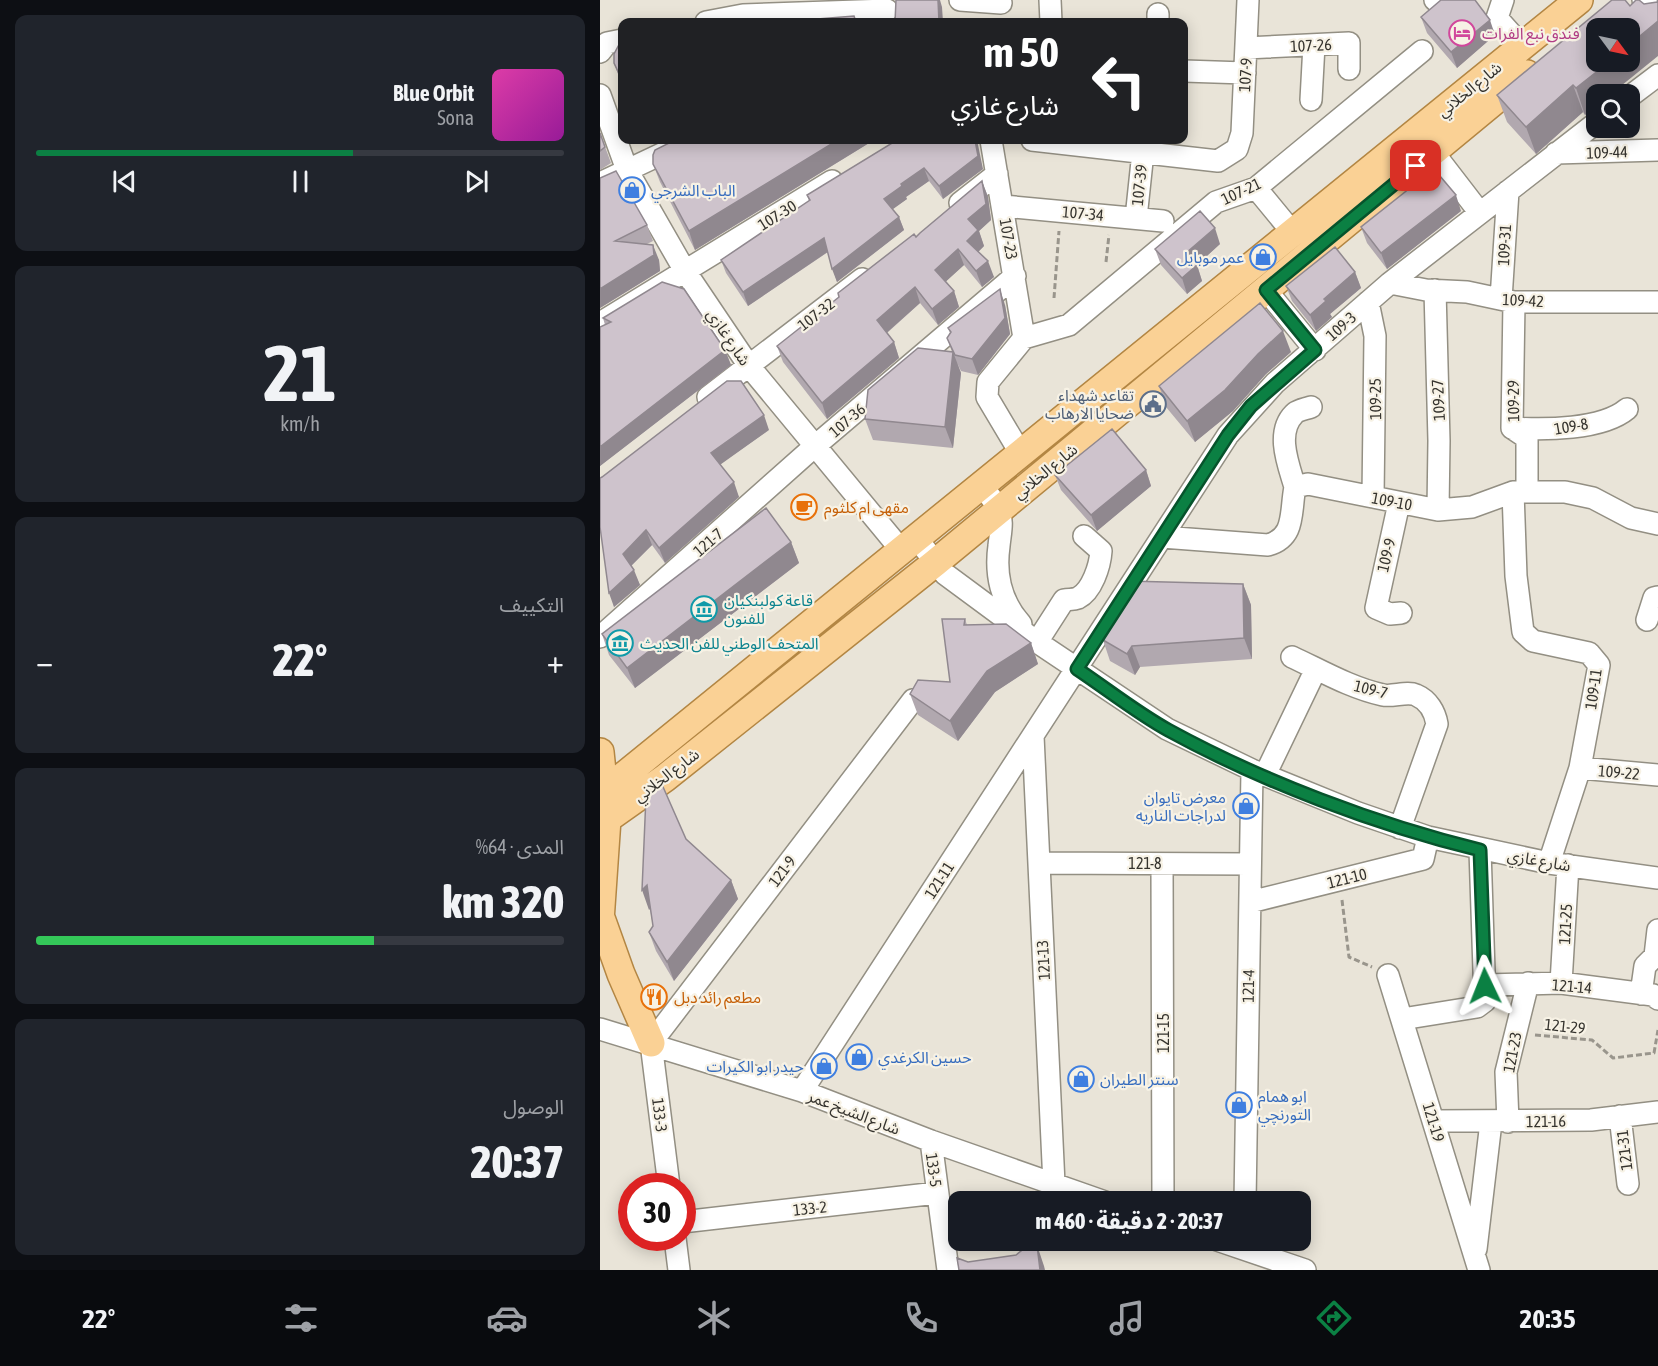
<!DOCTYPE html>
<html lang="ar">
<meta charset="utf-8">
<style>
body{margin:0;font-family:"Asap Condensed","Noto Sans Arabic",sans-serif;background:#20242c;color:#f1f3f6;direction:rtl;height:100vh;display:flex;flex-direction:column;font-size:22px;white-space:nowrap}
*{box-sizing:border-box;margin:0}
p{font-size:20px;color:#9ea1a6}
.icon{flex:none;width:33px;height:33px;fill:none;stroke:currentColor;stroke-width:2;stroke-linecap:round;stroke-linejoin:round}
.map{position:relative;flex:1;overflow:hidden;direction:ltr}
.side{display:flex;flex-direction:column;gap:15px;padding:15px;background:#0d0f14;width:600px}
.side>*{flex:none}
.top-card{position:absolute;left:18px;top:18px;width:570px;height:126px;border-radius:12px;box-shadow:0 3px 15px #0003;direction:rtl;background:#202124;color:#fff;overflow:hidden}
.needle{width:39px;rotate:123deg}
.buttons{position:absolute;left:986px;top:18px;display:grid;gap:12px}
.buttons a{display:grid;place-items:center;width:54px;height:54px;border-radius:12px;background:#171b24;box-shadow:0 3px 15px #0003;font-size:30px}
.speed{position:absolute;left:18px;top:1173px;display:flex;gap:12px;font-size:30px;font-weight:700;text-align:center}
.speed>*{display:grid;place-content:center;width:78px;height:78px;border-radius:50%;background:#171b24;box-shadow:0 3px 15px #0003;line-height:1}
.speed .limit{border:9px solid #d22;background:#fff;color:#111}
.pin{position:absolute;display:grid;place-items:center;width:51px;height:51px;color:#fff;margin:-26px;border-radius:12px;box-shadow:0 3px 9px #0006}
.me{position:absolute;width:66px;margin:-33px;rotate:358deg;stroke-linejoin:round;filter:drop-shadow(0 0 4px #0008)}
.turn{display:flex;align-items:center;gap:21px;height:126px;padding:0 30px;font-size:27px}
.turn .icon{width:78px;height:78px;stroke-width:2.5}
.turn b{display:block;font-size:42px;line-height:51px}
.big{font-size:45px;font-weight:800;line-height:1.1}
.side .widget{flex:1;display:flex;flex-direction:column;justify-content:center;gap:9px;min-width:0;padding:0 21px;border-radius:12px;background:#20242c}
.side .dial{align-items:center;gap:0}
.dial b{font-size:78px;line-height:1}
.song{display:flex;align-items:center;gap:18px}
.cover{width:72px;height:72px;border-radius:9px;background:linear-gradient(135deg,hsl(320 70% 55%),hsl(300 70% 35%))}
.played{height:6px;border-radius:3px;background:linear-gradient(90deg,#0b8043 60%,#363941 60%)}
.keys{display:flex;justify-content:space-around;direction:ltr}
.heat{display:flex;justify-content:space-between;align-items:center;font-size:33px;direction:ltr}
.charge{height:9px;border-radius:4px;background:linear-gradient(90deg,#34c759 64%,#363941 0)}
.trip{position:absolute;left:348px;top:1191px;width:363px;height:60px;border-radius:12px;background:#171b24;box-shadow:0 3px 15px #0003;font-weight:800;line-height:60px;text-align:center;direction:rtl}
.tabs{display:flex;height:96px;justify-content:space-around;align-items:center;background:#090b0e;color:#9ea1a6}
.tabs .icon{width:42px;height:42px}
.tabs .selected{color:#0b8043}
.tabs b{font-size:27px;color:#f1f3f6}
main{display:flex;flex:1;min-height:0}
.map>svg:first-child{display:block}
</style>
<main>
<div class="map">
<svg width="1058" height="1270" viewBox="0 0 1058 1270">
<rect width="100%" height="100%" fill="#e9e4d8"/>
<g fill="none" stroke-linecap="round" stroke-linejoin="round">
<g stroke="#938f83" stroke-width="24">
<path id="minor" d="M360,0l41,3
M450,0l1,22
M835,0l18,3 4,-3
M903,0l-6,18 25,28
M1043,0l15,19
M106,22l37,-7 144,-5
M558,22v-8
M646,48l103,-5v26
M0,52l7,-9 15,-3
M584,71l61,2
M0,95l27,75 58,101 64,95 153,185
M1029,97l29,-22
M711,100l3,-55
M391,140l33,198
M432,140l186,21 19,-12 5,-16 6,-133
M833,152l47,61
M956,153l102,-3
M0,183l91,-43
M656,188l37,45
M360,203l37,-29
M403,206l160,15
M536,218l7,-66
M790,283l36,7 41,2 47,10h144
M666,290l49,60
M835,290l4,151 -1,69
M901,299l7,-108
M768,302l7,34 -2,161
M914,302l-2,126 15,10v54
M0,323l232,-142
M108,397l154,-118
M912,428c32,2 90,2 115,-19
M421,454l-34,-57 1,-15 36,-44 45,-13 147,-123 40,-14 166,-137
M382,486c5,7 13,15 16,23 6,11 2,25 1,37 -4,28 2,56 22,78
M695,487c-6,-21 -20,-54 -1,-73 3,-4 12,-5 17,-7
M913,492l3,84 7,56 10,9 56,12 10,12 -19,103 -31,95
M799,503l-23,105 14,6 11,-1
M562,537l106,8c28,-8 22,-33 27,-58l13,-3 130,26 34,-3 41,-15h52l28,6 38,20 27,6
M317,539l28,35 92,68 130,87 85,41 106,43 70,24 121,26 109,15
M1047,620l7,-22 4,-1
M0,637l215,-191 200,-170
M437,642l27,-42c5,-1 9,0 14,-2 14,-7 22,-32 23,-47l-17,-15
M692,657c30,14 59,31 91,38 10,2 24,-4 33,0 12,5 19,17 21,29l-37,104
M433,736l21,448
M980,768l78,7
M665,775l51,-106
M439,863l211,1
M562,864l1,338
M650,902l173,-43 5,-22
M788,975l91,295
M961,983l7,-118
M885,985l76,-2 92,12 5,4
M1041,994l4,-28 10,-10 3,-26
M802,1019l75,-12 8,-6 -5,-151
M0,1029l202,62 129,50 174,61
M51,1043l262,-343
M51,1043l18,143
M202,1091l426,-656 47,-52 115,-100 206,-160
M1020,1116l8,68
M834,1121l157,-1 67,-8
M908,1122l-2,-50 22,-89
M331,1141l17,129
M645,1202l7,-432
M82,1222l255,-29
M75,1238l4,32
M617,1240l88,30
M876,1249l15,-127"/>
</g>
<g stroke="#b38643" stroke-width="30">
<path id="major" d="M0,752l7,67 -7,102
M0,795l979,-795
M0,824l65,-46 270,-215 592,-489
M1,918l20,56 30,69"/>
</g>
<path stroke="#99958c" stroke-width="3" stroke-dasharray="6 3" stroke-linecap="butt" d="M506,262l3,-27
M454,298l5,-67
M742,900l7,57 23,10
M935,1035l57,5 21,18 41,-5 4,-23"/>
<use href="#minor" stroke="#fff" stroke-width="21"/>
<use href="#major" stroke="#fad195" stroke-width="27"/>
</g>
<path fill="#b1a8af" d="M1030,6l-45,109 -2,-3 -47,42 -29,-32 -10,-27z
M821,17l74,18 -38,33 -30,-35z
M22,39v46l-8,-22z
M0,133l11,30 -11,7z
M49,140h14l-9,3 -4,-2z
M75,140h199l-179,110 -35,-68 -7,-18z
M297,140l86,29 -40,30 -14,-18 -23,16 1,2 -15,10 7,8 5,13 -67,52 -9,-30 -80,54 -22,-33 -5,-13 88,-59 -2,-6z
M0,178l47,47 6,16 -6,3 12,16 1,11 -60,37z
M382,181l6,16 3,23 -12,11 5,15 -6,6 16,25 -12,10 -18,-22 -18,16 8,10 5,16 -21,18 -18,-22 -33,30 7,9 5,16 -72,61 -44,-57 -6,-16 139,-109z
M861,211l-74,58 -20,-26 -6,-16z
M620,244l-23,21 5,16 -15,13 -26,-29 -6,-16z
M755,272l6,16 -31,26 2,3 -16,14 -24,-30 -6,-15z
M405,305l5,29 -32,41 -17,-4 -4,-8 4,10 -8,75 -80,-8 -8,-21 87,-67 -5,-14 3,-5 -2,-5z
M3,318l122,32 6,15 -131,101v-139l5,-2z
M691,352l-25,22 -33,37 -38,31 -29,-35 -7,-21z
M169,430l-49,34 19,33 -74,66 -13,-18 -21,21 9,19 -26,22 -14,-80z
M546,470l5,16 -54,45 -36,-41 -6,-15z
M191,542l8,21 -164,125 -26,-33 -7,-21z
M643,584l8,21 1,54 -112,8 -5,8 -25,-14 -7,-21z
M365,619l2,6 64,18 7,21 -43,28 -37,49 -40,-26 -8,-21 40,-12z
M86,839l45,41 7,19 -64,82 -18,-30 -7,-19 4,-6 -3,-17 -1,1z"/>
<path fill="#90888f" d="M338,0h2l2,7 1,15h-4z
M890,20l5,15 -38,33 -6,-16z
M1058,21v35l-47,38h-15v13l-11,8 -9,-27 33,-26h20v-17z
M973,85l10,27 -47,42 -10,-27z
M238,140h36l-179,110 -6,-19z
M375,140h2l6,29 -40,30 -4,-13z
M324,168l5,13 -23,16 1,2 -18,13 -5,-13 17,-15z
M382,181l6,16 3,23 -12,11 5,15 -11,11 -6,-16 1,-22z
M856,195l5,16 -74,58 -6,-16z
M299,217l5,13 -67,52 -5,-13z
M615,228l5,16 -23,21 5,16 -15,13 -5,-16 4,-25z
M224,238l5,13 -81,55 -5,-14z
M53,245l6,15 1,11 -60,37v-19z
M358,249l6,16 -23,21 -6,-16z
M388,261l6,16 -12,10 -6,-16z
M755,272l6,16 -31,26 2,3 -16,14 -6,-16 14,-16z
M315,287l5,16 -37,33 -6,-16z
M400,289l5,16 5,29 -32,41 -6,-16z
M354,291l5,16 -21,18 -6,-16z
M683,331l8,21 -25,22 -33,37 -38,31 -8,-21 71,-67z
M294,342l5,16 -72,61 -5,-16z
M125,350l6,15 -131,101v-19z
M353,352l8,21 -8,75 -8,-21z
M164,415l5,15 -52,37 -6,-14z
M546,470l5,16 -54,45 -6,-16z
M134,482l5,15 -74,66 -6,-15z
M46,530l6,15 -24,24 -5,-15z
M191,542l8,21 -164,125 -8,-20z
M34,570l6,15 -26,22 -5,-14z
M643,584l8,21 1,54 -8,-21z
M431,643l7,21 -43,28 -37,49 -8,-20 37,-50z
M532,646l8,21 -5,8 -8,-21z
M131,880l7,19 -64,82 -7,-19z
M47,885l7,19 -5,6 -7,-20z
M437,1245l7,21 1,4h-5z"/>
<path fill="#cec3cc" stroke="#90888f" stroke-width="1.5" d="M296,0h42l1,22h-44z
M841,0h34l15,20 -39,32 -30,-35z
M1012,0h13l5,6 6,-6h3l5,4 13,-2 1,-2v21l-29,24v-17h-33v34h13l-33,26 -3,-3 -47,42 -29,-32z
M254,16l2,6h-76z
M22,39v41l-8,-17v-9z
M0,133l5,14 -5,4z
M75,140h163l-149,91 -36,-67v-9l2,-5z
M297,140h78l3,16 -39,30 -15,-18 -23,16 1,2 -18,13 15,18 -67,52 -8,-31 -81,54 -22,-32 89,-60 -3,-5z
M834,169l22,26 -75,58 -20,-26z
M16,171l31,54 -32,16 38,4 1,10 -54,34v-111z
M382,181l4,23 -18,15 10,11 -11,11 21,20 -12,10 -18,-22 -23,21 19,21 -22,18 -17,-22 -38,33 17,22 -72,61 -45,-57 62,-49 -1,-4 76,-59 2,3 4,-4z
M600,211l15,17 -29,25 11,12 -15,13 -27,-29z
M735,247l20,25 -31,27 2,2 -16,14 -24,-29z
M62,282l22,7 41,61 -125,97v-120l11,-5 -8,-4z
M400,289l5,29 -33,41 -17,-4 -8,-17 4,-6 -3,-4z
M660,303l23,28 -25,23 -33,36 -38,31 -28,-35z
M318,348l35,4 -8,75 -80,-8 3,-29z
M127,381h14l23,34 -53,38 23,29 -75,66 -13,-18 -23,24 11,16 -25,23 -9,-66v-49l2,-1z
M512,429l34,41 -55,45 -36,-40z
M166,508l25,34 -164,126 -25,-34z
M527,581l116,3 1,54 -112,8 -5,8 -24,-14 -2,-18z
M342,619h23l-1,6 42,-1 25,19 -44,28 -37,50 -40,-27 8,-14 32,2z
M60,780l26,59 45,41 -64,82 -18,-30 4,-6 -6,-41 -5,5 4,-94z
M437,1245l3,25h-81l-2,-12 11,4 48,-7 10,-8z"/>
<g fill="none" stroke-linecap="round" stroke-linejoin="round">
<g stroke="#07532c" stroke-width="15">
<path id="route" d="M816,166l-150,124 49,60 -64,56 -23,29 -151,234c30,20 60,44 91,61 93,51 209,95 312,120l5,136"/>
</g>
<use href="#route" stroke="#0b8043" stroke-width="10"/>
</g>
<defs>
<g id="hotel-ring" transform="scale(1.35)"><circle r="9.5" fill="#f7f2e5" stroke="#d1479c" stroke-width="1.5"/><path d="M-6-4.5h1.5V1H6V5H4.5V3h-9V5H-6ZM-4 0a1.8 1.8 0 1 1 3.6 0ZM.5 0V-2.5h3Q6-2.5 6 0Z" fill="#d1479c"/></g>
<g id="shop-ring" transform="scale(1.35)"><circle r="9.5" fill="#f7f2e5" stroke="#3f7fe0" stroke-width="1.5"/><path d="M-5-2.5h2.3a2.7 3.5 0 0 1 5.4 0H5L5.5 6h-11ZM-1.5-2.5h3a1.5 2.3 0 0 0-3 0Z" fill="#3f7fe0"/></g>
<g id="civic-ring" transform="scale(1.35)"><circle r="9.5" fill="#f7f2e5" stroke="#5c6f8a" stroke-width="1.5"/><path d="M-.6-6.5H3V-4.5H.6V-3L4-1V1h2V6H-6V1h2V-1L-.6-3ZM-1.2 2.5V6h2.4V2.5Z" fill="#5c6f8a"/></g>
<g id="cafe-ring" transform="scale(1.35)"><circle r="9.5" fill="#f7f2e5" stroke="#e8710a" stroke-width="1.5"/><path d="M-5.5-4.5H6V0H3Q3 3.5 0 3.5H-2.5Q-5.5 3.5-5.5 0ZM3-3.2v2h1.7v-2ZM-6 4.5H4V6H-6Z" fill="#e8710a"/></g>
<g id="museum-ring" transform="scale(1.35)"><circle r="9.5" fill="#f7f2e5" stroke="#0f9aa8" stroke-width="1.5"/><path d="M0-6L6-3V-2H-6V-3ZM-5-1h2V3h-2ZM-1-1h2V3h-2ZM3-1h2V3H3ZM-6 4H6V6H-6Z" fill="#0f9aa8"/></g>
<g id="restaurant-ring" transform="scale(1.35)"><circle r="9.5" fill="#f7f2e5" stroke="#e8710a" stroke-width="1.5"/><path d="M-5-6h1v4h1v-4h1v4h1v-4h1v5L-1.5 .5V6h-2V.5L-5-1ZM5-6V6H3V1.5H1.5Q1.5-4 5-6Z" fill="#e8710a"/></g>
</defs>
<g fill-rule="evenodd">
<use href="#hotel-ring" x="862" y="33"/>
<use href="#shop-ring" x="32" y="190"/>
<use href="#shop-ring" x="663" y="257"/>
<use href="#civic-ring" x="553" y="404"/>
<use href="#cafe-ring" x="204" y="507"/>
<use href="#museum-ring" x="104" y="609"/>
<use href="#museum-ring" x="20" y="643"/>
<use href="#shop-ring" x="646" y="806"/>
<use href="#restaurant-ring" x="54" y="997"/>
<use href="#shop-ring" x="259" y="1057"/>
<use href="#shop-ring" x="224" y="1066"/>
<use href="#shop-ring" x="481" y="1079"/>
<use href="#shop-ring" x="639" y="1105"/>
</g>
<g text-anchor="middle" dominant-baseline="central" stroke-width="4.5" stroke-linejoin="round" paint-order="stroke">
<g font-size="16" fill="#b23c85" stroke="#f7f2e5" text-anchor="start">
<text x="882" y="33">فندق نبع الفرات</text>
</g>
<g font-size="16" fill="#35332e" stroke="#f7f2e5">
<text transform="translate(711 45) rotate(-3)">107-26</text>
<text transform="translate(645 75) rotate(-87)">107-9</text>
<text transform="translate(869 89) rotate(-39)">شارع الخلاني</text>
<text transform="translate(1007 152) rotate(-2)">109-44</text>
<text transform="translate(539 185) rotate(-84)">107-39</text>
<text transform="translate(641 191) rotate(-25)">107-21</text>
<text transform="translate(483 213) rotate(5)">107-34</text>
<text transform="translate(177 215) rotate(-32)">107-30</text>
<text transform="translate(409 239) rotate(80)">107-23</text>
<text transform="translate(904 245) rotate(-87)">109-31</text>
<text transform="translate(923 300) rotate(3)">109-42</text>
<text transform="translate(216 314) rotate(-38)">107-32</text>
<text transform="translate(741 326) rotate(-42)">109-3</text>
<text transform="translate(129 337) rotate(56)">شارع غازي</text>
<text transform="translate(775 399) rotate(-91)">109-25</text>
<text transform="translate(838 400) rotate(-93)">109-27</text>
<text transform="translate(913 401) rotate(-91)">109-29</text>
<text transform="translate(247 420) rotate(-41)">107-36</text>
<text transform="translate(971 426) rotate(-10)">109-8</text>
<text transform="translate(445 471) rotate(-39)">شارع الخلاني</text>
<text transform="translate(792 501) rotate(11)">109-10</text>
<text transform="translate(108 542) rotate(-41)">121-7</text>
<text transform="translate(786 555) rotate(-76)">109-9</text>
<text transform="translate(771 689) rotate(14)">109-7</text>
<text transform="translate(993 689) rotate(-82)">109-11</text>
<text transform="translate(1019 772) rotate(5)">109-22</text>
<text transform="translate(66 775) rotate(-37)">شارع الخلاني</text>
<text transform="translate(939 860) rotate(10)">شارع غازي</text>
<text x="545" y="863">121-8</text>
<text transform="translate(182 871) rotate(-53)">121-9</text>
<text transform="translate(747 878) rotate(-14)">121-10</text>
<text transform="translate(339 880) rotate(-57)">121-11</text>
<text transform="translate(965 924) rotate(-87)">121-25</text>
<text transform="translate(443 960) rotate(-93)">121-13</text>
<text transform="translate(648 986) rotate(-89)">121-4</text>
<text transform="translate(972 986) rotate(5)">121-14</text>
<text transform="translate(965 1026) rotate(6)">121-29</text>
<text transform="translate(563 1033) rotate(-90)">121-15</text>
<text transform="translate(912 1052) rotate(-79)">121-23</text>
<text transform="translate(254 1112) rotate(21)">شارع الشيخ عمر</text>
<text transform="translate(60 1115) rotate(83)">133-3</text>
<text transform="translate(946 1121) rotate(-1)">121-16</text>
<text transform="translate(834 1122) rotate(73)">121-19</text>
<text transform="translate(1024 1150) rotate(-97)">121-31</text>
<text transform="translate(334 1170) rotate(82)">133-5</text>
<text transform="translate(210 1208) rotate(-6)">133-2</text>
</g>
<g font-size="16" fill="#366cbe" stroke="#f7f2e5" text-anchor="start">
<text x="51" y="190">الباب الشرجي</text>
<text x="644" y="257" text-anchor="end">عمر موبايل</text>
<text x="626" y="797" text-anchor="end">معرض تايوان<tspan x="626" dy="18">لدراجات الناريه</tspan></text>
<text x="278" y="1057">حسين الكرغدي</text>
<text x="204" y="1066" text-anchor="end">حيدر ابو الكيرات</text>
<text x="500" y="1079">سنتر الطيران</text>
<text x="658" y="1096">ابو همام<tspan x="658" dy="18">التورنچي</tspan></text>
</g>
<g font-size="16" fill="#4e5e75" stroke="#f7f2e5" text-anchor="end">
<text x="534" y="395">تقاعد شهداء<tspan x="534" dy="18">ضحايا الارهاب</tspan></text>
</g>
<g font-size="16" fill="#c56008" stroke="#f7f2e5" text-anchor="start">
<text x="224" y="507">مقهى ام كلثوم</text>
<text x="74" y="997">مطعم رائد دبل</text>
</g>
<g font-size="16" fill="#0d838f" stroke="#f7f2e5" text-anchor="start">
<text x="124" y="600">قاعة كولبنكيان<tspan x="124" dy="18">للفنون</tspan></text>
<text x="40" y="643">المتحف الوطني للفن الحديث</text>
</g>
</g>
</svg>
<div class="buttons">
<a><svg class="needle" viewBox="-14 -14 28 28"><path d="M0-13l5 13h-10z" fill="#e53935"/><path d="M0 13l5-13h-10z" fill="#9ea1a6"/></svg></a>
<a><svg class="icon" aria-label="search" viewBox="0 0 24 24"><circle cx="10" cy="10" r="6"/><path d="M15 15l6 6"/></svg></a>
</div>
<div class="speed"><div class="limit">30</div></div>
<div class="pin" style="left:816px;top:166px;background:#d93025"><svg class="icon" aria-label="arrive" viewBox="0 0 24 24"><path d="M6 21V4h12l-3 4 3 4H6"/></svg></div>
<svg class="me" style="left:885px;top:986px" viewBox="-20 -20 40 40"><path d="M0-17L14 15 0 8-14 15z" fill="#0b8043" stroke="#fff" stroke-width="4"/></svg>
<div class="trip">20:37 · 2 دقيقة · 460 m</div>
<div class="top-card">
<div class="turn"><svg class="icon" aria-label="left" viewBox="0 0 24 24"><path d="M17 20v-9H6M10 6l-5 5 5 5"/></svg><div><b>50 m</b>شارع غازي</div></div>
</div>
</div>
<section class="side">
<div class="widget">
<div class="song"><i class="cover"></i><div><b>Blue Orbit</b><p>Sona</p></div></div>
<div class="played"></div>
<div class="keys"><svg class="icon" aria-label="previous" viewBox="0 0 24 24"><path d="M18 5L8 12l10 7zM5 5v14"/></svg><svg class="icon" aria-label="pause" viewBox="0 0 24 24"><path d="M8 5v14M16 5v14"/></svg><svg class="icon" aria-label="next" viewBox="0 0 24 24"><path d="M6 5l10 7-10 7zM19 5v14"/></svg></div>
</div>
<div class="widget dial"><b>21</b><p>km/h</p></div>
<div class="widget"><p>التكييف</p>
<div class="heat"><a>−</a><b class="big">22°</b><a>+</a></div>
</div>
<div class="widget"><p>المدى · 64%</p><b class="big">320 km</b><div class="charge"></div></div>
<div class="widget"><p>الوصول</p><b class="big">20:37</b></div>
</section>
</main>
<nav class="tabs">
<b>20:35</b>
<svg class="icon selected" aria-label="directions" viewBox="0 0 24 24"><path d="M12 3l9 9-9 9-9-9zM9 14v-3h6M13 9l2 2-2 2"/></svg>
<svg class="icon" aria-label="music" viewBox="0 0 24 24"><path d="M9 18V5l10-2v13"/><circle cx="6" cy="18" r="3"/><circle cx="16" cy="16" r="3"/></svg>
<svg class="icon" aria-label="phone" viewBox="0 0 24 24"><path d="M5 4h4l2 5-3 2q2 4 5 5l2-3 5 2v4C11 20 4 13 5 4z"/></svg>
<svg class="icon" aria-label="climate" viewBox="0 0 24 24"><path d="M12 3v18M4 7l16 10M4 17L20 7"/></svg>
<svg class="icon" aria-label="car" viewBox="0 0 24 24"><path d="M5 17H2v-5l4-1 3-4h7l3 4 3 1v5h-3M9 17h6M6 11h13"/><circle cx="7" cy="17" r="2"/><circle cx="17" cy="17" r="2"/></svg>
<svg class="icon" aria-label="filters" viewBox="0 0 24 24"><path d="M4 7h16M4 17h16"/><circle cx="9" cy="7" r="2"/><circle cx="15" cy="17" r="2"/></svg>
<b>22°</b>
</nav>
